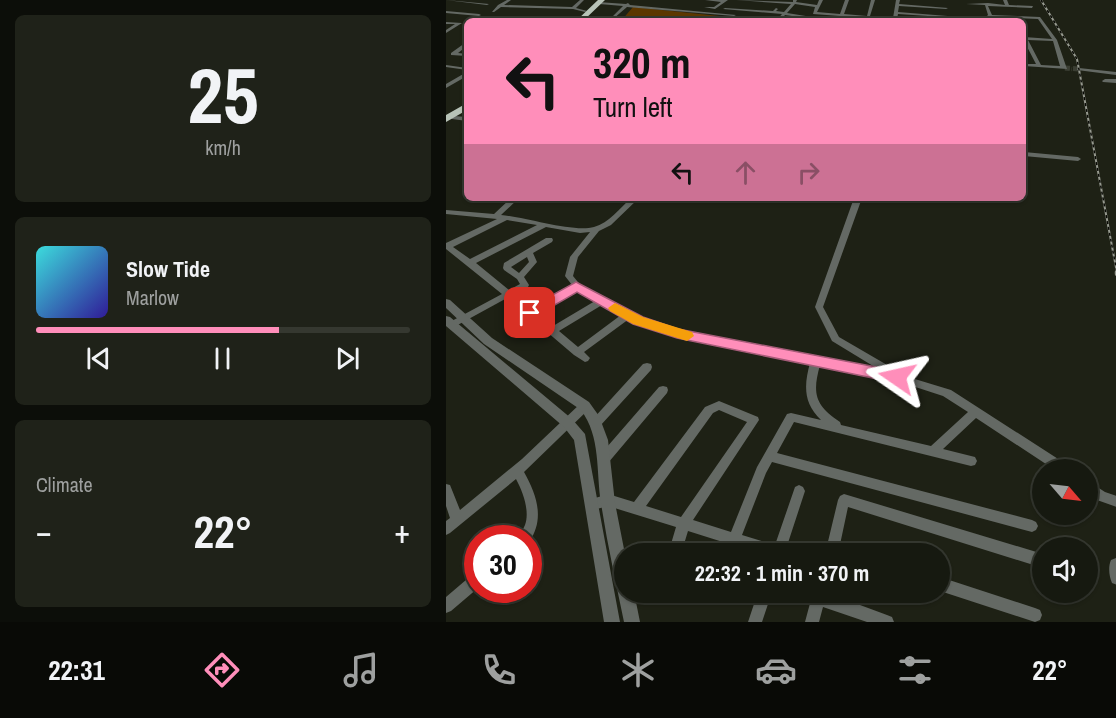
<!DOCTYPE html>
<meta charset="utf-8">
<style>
body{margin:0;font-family:"Archivo Narrow",sans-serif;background:#1f2219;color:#f1f3f6;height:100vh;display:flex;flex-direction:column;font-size:22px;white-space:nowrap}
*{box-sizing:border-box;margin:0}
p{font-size:20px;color:#9ea09f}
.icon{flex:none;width:33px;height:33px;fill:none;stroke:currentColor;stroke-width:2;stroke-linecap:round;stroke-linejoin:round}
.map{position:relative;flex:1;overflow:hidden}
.sheet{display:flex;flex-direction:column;gap:15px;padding:15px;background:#0c0e09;width:446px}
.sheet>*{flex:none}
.banner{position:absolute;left:18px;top:18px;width:562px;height:183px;border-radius:9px;box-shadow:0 2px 4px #0004,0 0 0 2px #353830;background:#ff8eba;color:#111;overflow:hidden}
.needle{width:39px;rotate:118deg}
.fabs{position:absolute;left:586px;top:459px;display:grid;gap:12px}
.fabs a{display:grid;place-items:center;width:66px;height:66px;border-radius:50%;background:#161910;box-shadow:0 2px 4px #0004,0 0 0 2px #353830;font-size:30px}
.speed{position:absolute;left:18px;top:525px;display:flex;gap:12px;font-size:30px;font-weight:700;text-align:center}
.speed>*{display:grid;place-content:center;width:78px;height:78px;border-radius:50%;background:#161910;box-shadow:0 2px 4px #0004,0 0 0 2px #353830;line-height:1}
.speed .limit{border:9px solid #d22;background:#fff;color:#111}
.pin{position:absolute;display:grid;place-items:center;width:51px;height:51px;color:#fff;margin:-26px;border-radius:12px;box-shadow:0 3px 9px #0006}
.me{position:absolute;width:66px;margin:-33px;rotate:281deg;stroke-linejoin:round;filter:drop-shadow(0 0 4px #0008)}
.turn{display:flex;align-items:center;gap:21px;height:126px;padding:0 30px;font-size:27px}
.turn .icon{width:78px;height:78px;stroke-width:2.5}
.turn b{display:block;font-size:42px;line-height:51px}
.lanes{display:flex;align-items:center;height:57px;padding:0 30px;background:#0003;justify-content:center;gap:30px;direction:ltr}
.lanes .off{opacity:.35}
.big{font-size:45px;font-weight:700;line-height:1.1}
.sheet .card{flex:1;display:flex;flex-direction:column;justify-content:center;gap:9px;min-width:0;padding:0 21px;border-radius:9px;background:#1f2219}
.sheet .dial{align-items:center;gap:0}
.dial b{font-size:78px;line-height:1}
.song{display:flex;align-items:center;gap:18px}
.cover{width:72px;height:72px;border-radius:9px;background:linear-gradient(135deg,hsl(180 70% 55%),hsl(250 70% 35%))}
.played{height:6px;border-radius:3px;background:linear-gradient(90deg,#ff8eba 65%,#353830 65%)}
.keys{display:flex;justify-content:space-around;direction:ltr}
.heat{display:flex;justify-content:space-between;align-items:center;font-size:33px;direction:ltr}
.trip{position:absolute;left:168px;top:543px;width:336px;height:60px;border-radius:30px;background:#161910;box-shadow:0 2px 4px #0004,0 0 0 2px #353830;font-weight:700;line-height:60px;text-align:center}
.dock{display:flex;height:96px;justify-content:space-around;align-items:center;background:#090a06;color:#9ea09f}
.dock .icon{width:42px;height:42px}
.dock .current{color:#ff8eba}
.dock b{font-size:27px;color:#f1f3f6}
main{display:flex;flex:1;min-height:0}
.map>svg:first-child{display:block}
</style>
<main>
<section class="sheet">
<div class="card dial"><b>25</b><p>km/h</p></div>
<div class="card">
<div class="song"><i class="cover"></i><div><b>Slow Tide</b><p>Marlow</p></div></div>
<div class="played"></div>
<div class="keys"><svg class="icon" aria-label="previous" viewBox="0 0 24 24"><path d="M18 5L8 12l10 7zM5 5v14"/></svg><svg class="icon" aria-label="pause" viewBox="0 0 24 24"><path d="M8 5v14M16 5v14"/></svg><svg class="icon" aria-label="next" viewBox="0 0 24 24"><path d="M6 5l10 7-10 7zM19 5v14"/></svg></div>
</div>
<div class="card"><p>Climate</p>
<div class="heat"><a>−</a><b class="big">22°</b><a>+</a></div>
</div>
</section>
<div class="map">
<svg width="671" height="622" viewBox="0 0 671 622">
<rect width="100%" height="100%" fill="#1e2115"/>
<path fill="#5c3700" d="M187,7l96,10 -7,4h-101z"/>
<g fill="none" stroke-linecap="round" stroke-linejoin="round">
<path stroke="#3b3e33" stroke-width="4.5" stroke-dasharray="4.5 2" stroke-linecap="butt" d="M619,68l7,1"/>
<path stroke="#3b3e33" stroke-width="5" stroke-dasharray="5 3" stroke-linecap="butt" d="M619,68l14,1"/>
<path fill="#646964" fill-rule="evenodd" d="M0,0l43,4 -2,1z
M61,0h4l-7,5 68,2 8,-7h4l-8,8 11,3 -2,1 -12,-3 -72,-2 -7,5h-2l6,-7z
M259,0h23l-13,9 -11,-2h10l7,-5z
M290,0l57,2v-2h4l-1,2 21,3 2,-5h4l-6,12 23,2 5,-14h4l-5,14 23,2 4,-16h4l-5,16 23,2 3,-18h4l-1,4 49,4 -2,1 -47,-3 -1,6 62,5 -2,1 -60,-4 -1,5 -2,1 -25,-2 -1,3h-4l1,-3 -22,-2 -2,5h-4l2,-5 -27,-2 2,-7 -20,-3 -8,9 25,4 1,2 -28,-4 -5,6h-4l6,-7 -59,-5 2,-1 48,3 3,-3 2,1 -2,2 8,1 7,-8z
M557,0h4l2,5 24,1 -1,2 -44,-2 4,9 48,2 17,23 10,29 -43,-3v-2h12l-12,-23v-4l28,2 -14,-20 -48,-2 2,4h-4l-2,-4 2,-2 -3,-10 -19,-1 22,-1 17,2zM582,40l25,1 7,25 -19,-1z
M152,2l28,2 2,-1 2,2 106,10 -2,1 -107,-9 -14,12 -31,-1 1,-2 29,1 11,-11 -24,-2z
M0,11l33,3 2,1 -2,1 -33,-3z
M0,22l16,1 -16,10v-3l9,-6h-9z
M17,35h4v2h-4z
M19,43h2v3l-9,7 9,1v2l-16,-1v-2z
M0,65l21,3v2l-21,-3z
M633,68l38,4v3l-40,-5v-1z
M19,73h2v3l-21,12v-4z
M659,79h12v4l-14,-1 -1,-1z
M8,116l13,1v4l-15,-2 -1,-1z
M578,152l54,5 3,2 -3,2 -54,-5z
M65,198h8l-18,17c24,2 73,18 93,12 15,-4 26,-19 37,-29h8l-28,27 -12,6 -21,26 -5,19 9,11 59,31 37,12 200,39 -46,-28 -17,-34 39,-109h8l-39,109 16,30 55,32 1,4 56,17 118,76 2,4h-16l-79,-52 -33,31 32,8 2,4 -2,4 -4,1 -177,-44 -17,31 255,67 4,2 2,4 -2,4 -4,2 -260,-70 -6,11 -24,62 33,10 20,-58 4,-2 4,2 2,4 -19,58 3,5h-28l-23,-8 -3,8h-13l4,-11 -38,-12 -7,23h-13l8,-27 -68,-21 -15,4 -4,-2 -2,-4 2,-4 19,-6 26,8 71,-95 14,-6 39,16 1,3 -66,100 38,12 26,-65 30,-53 4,-1 30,7c-18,-17 -17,-35 -11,-57l-133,-27 -48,-17 -45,33 6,6 -2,3 -3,1 -11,-7 -67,-57 -53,29h-6l-2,-2 2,-2 54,-29 -56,-45v-6l51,-24 -51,-5v-4l48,4zM61,220l30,5 -67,34 -17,-12zM100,227l34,6 10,-1 -20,25 -5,19 7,9 -41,23 -17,-13 14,-8 1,-2 -5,-8 13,-15 -4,-9 19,-11 1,-2 -1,-2h-6l-42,25 -1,5 1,2 13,9 3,5 -11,6 -33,-27zM81,257l2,5 -10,11 -8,-6zM130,291l19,10 -42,25 -16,-13zM156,305l19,10 -43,32 -19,-16zM374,365l77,16 46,15 25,16 -37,34 -90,-21 -1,-3c-25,-17 -28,-28 -20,-57zM273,410l28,12 -66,95 -35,-11 67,-93z
M201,363l4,1 1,3 -1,3 -51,56 -4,1 -4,-1 -1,-3 1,-3 51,-56z
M217,386l4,1 1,3 -1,3 -59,70 -4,1 -4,-1 -2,-4 2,-4 59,-68z
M139,402l4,1 1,3 -1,3 -65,63c13,23 21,47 5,70l-1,-4h-10c2,-5 5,-8 7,-13 5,-14 -2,-33 -9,-46l-66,54 -4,2v-14l4,-3 -4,-12v-22l4,1 10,25 62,-51 59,-56z
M642,481l17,11 12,4v11l-20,-7 -9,-7z
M398,494l199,60v14l-195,-61 -10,47h-13l13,-54 2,-4z
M670,558l1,1v26l-5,-2c-3,-7 -4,-16 -1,-23z
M32,572v16l-27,23 -5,2v-16l27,-23z
M494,577l95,31 5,2 2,5 -2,5 -5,2 -95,-31z
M312,592h14l-10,30h-14z
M367,592h12l62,23 5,2 2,5h-27l-44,-15 -4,15h-14z"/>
<path fill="#646964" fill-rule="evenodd" d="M0,299l4,1 42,38 97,64 10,14 9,24 7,63 10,51 -1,38h10l6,30h-16c-8,-39 -17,-79 -23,-119 -5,-32 0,-66 -20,-93l-97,-66 -38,-36z
M0,316l4,1 122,102 13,15 35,188h-16l-30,-182 -10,-13 -118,-101z"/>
<path fill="#b8c3b8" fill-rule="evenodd" d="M152,0h7l-22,21h-7z
M21,103v7l-21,12v-7z"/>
<g stroke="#96998f" stroke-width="2">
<path id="rail-far1" d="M595,0l36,59 40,214"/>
</g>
<g stroke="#96998f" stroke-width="4.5">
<path id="rail" d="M671,272v2"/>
</g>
<use href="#rail-far1" stroke="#090a05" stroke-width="1.5" stroke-dasharray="3" stroke-linecap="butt"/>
<use href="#rail" stroke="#090a05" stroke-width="2" stroke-dasharray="8" stroke-linecap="butt"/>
</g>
<path fill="#ff8eba" stroke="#a65c79" stroke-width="1.5" d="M130,282l67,35 35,12 219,42 5,2 3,4 -3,4 -5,2 -220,-45 -44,-14 -56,-32 -43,25h-9l-2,-4 2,-3z"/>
<path fill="#f59e0b" d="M169,303l28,14 49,15 2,4 -7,5 -54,-17 -23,-13 -2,-3z"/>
</svg>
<div class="fabs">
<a><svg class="needle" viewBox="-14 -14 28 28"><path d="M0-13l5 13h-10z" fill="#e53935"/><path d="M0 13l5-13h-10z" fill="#9ea09f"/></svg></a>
<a><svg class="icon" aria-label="sound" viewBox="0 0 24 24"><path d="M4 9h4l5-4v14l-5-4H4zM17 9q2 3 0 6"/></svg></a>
</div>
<div class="speed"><div class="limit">30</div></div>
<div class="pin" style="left:84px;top:313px;background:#d93025"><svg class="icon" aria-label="arrive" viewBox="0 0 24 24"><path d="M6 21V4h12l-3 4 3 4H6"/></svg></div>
<svg class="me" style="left:451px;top:377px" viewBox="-20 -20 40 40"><path d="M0-17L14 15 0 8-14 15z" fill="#ff8eba" stroke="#fff" stroke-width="4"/></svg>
<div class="trip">22:32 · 1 min · 370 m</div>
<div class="banner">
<div class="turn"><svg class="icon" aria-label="left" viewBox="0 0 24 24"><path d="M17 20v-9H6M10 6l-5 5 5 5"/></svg><div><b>320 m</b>Turn left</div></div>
<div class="lanes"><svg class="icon" aria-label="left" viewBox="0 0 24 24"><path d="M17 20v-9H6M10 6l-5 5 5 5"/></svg><svg class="icon off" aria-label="ahead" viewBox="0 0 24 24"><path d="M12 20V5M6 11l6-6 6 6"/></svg><svg class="icon off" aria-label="right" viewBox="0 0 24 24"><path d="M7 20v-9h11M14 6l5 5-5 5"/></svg></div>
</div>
</div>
</main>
<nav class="dock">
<b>22:31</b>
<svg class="icon current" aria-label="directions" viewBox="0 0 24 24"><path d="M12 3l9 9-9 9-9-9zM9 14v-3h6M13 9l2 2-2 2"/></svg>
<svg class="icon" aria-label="music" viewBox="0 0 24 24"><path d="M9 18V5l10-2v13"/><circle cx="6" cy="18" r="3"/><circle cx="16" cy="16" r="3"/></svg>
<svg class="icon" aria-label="phone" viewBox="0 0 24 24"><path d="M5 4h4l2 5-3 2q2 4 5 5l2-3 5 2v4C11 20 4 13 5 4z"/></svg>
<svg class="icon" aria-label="climate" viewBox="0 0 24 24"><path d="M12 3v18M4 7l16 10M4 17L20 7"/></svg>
<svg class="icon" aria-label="car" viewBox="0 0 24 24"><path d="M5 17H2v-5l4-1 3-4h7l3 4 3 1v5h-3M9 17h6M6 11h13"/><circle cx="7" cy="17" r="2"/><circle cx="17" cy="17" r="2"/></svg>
<svg class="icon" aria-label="filters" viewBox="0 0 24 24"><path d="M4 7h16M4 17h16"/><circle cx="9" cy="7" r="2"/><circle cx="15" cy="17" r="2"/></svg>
<b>22°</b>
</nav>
